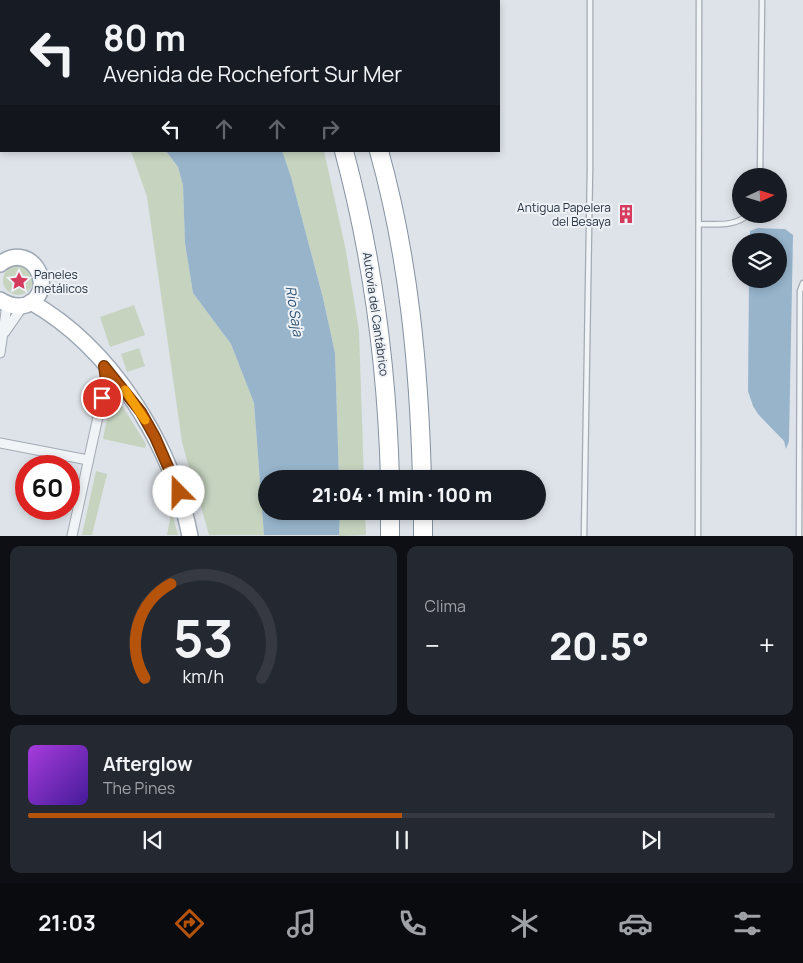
<!DOCTYPE html>
<html lang="es">
<meta charset="utf-8">
<style>
body{margin:0;font-family:Manrope,sans-serif;background:#242831;color:#f1f3f6;height:100vh;display:flex;flex-direction:column;font-size:19px;white-space:nowrap}
*{box-sizing:border-box;margin:0}
p{font-size:16px;color:#9ea1a6}
.icon{flex:none;width:28px;height:28px;fill:none;stroke:currentColor;stroke-width:2;stroke-linecap:round;stroke-linejoin:round}
.map{position:relative;height:536px;overflow:hidden}
.panel{display:flex;flex-direction:column;gap:10px;padding:10px;background:#0d0f14;flex:1}
.panel>*{flex:none}
.hud{position:absolute;left:0px;top:0px;width:500px;height:152px;box-shadow:0 2px 8px #0003;background:#171b24;color:#f1f3f6;overflow:hidden}
.needle{width:32px;rotate:86deg}
.buttons{position:absolute;left:732px;top:168px;display:grid;gap:10px}
.buttons a{display:grid;place-items:center;width:55px;height:55px;border-radius:50%;background:#171b24;box-shadow:0 2px 8px #0003;font-size:25px}
.speed{position:absolute;left:15px;top:455px;display:flex;gap:10px;font-size:25px;font-weight:700;text-align:center}
.speed>*{display:grid;place-content:center;width:65px;height:65px;border-radius:50%;background:#171b24;box-shadow:0 2px 8px #0003;line-height:1}
.speed .limit{border:8px solid #d22;background:#fff;color:#111}
.pin{position:absolute;display:grid;place-items:center;width:42px;height:42px;color:#fff;margin:-21px;border:2px solid #fff;border-radius:50%;box-shadow:0 1px 5px #0007}
.me{position:absolute;width:55px;margin:-28px;rotate:338deg;stroke-linejoin:round;filter:drop-shadow(0 0 4px #0008)}
.turn{display:flex;align-items:center;gap:18px;height:105px;padding:0 20px;font-size:22px}
.turn .icon{width:65px;height:65px;stroke-width:2.5}
.turn b{display:block;font-size:35px;line-height:42px}
.lanes{display:flex;align-items:center;height:48px;padding:0 20px;background:#0003;justify-content:center;gap:25px;direction:ltr}
.lanes .off{opacity:.35}
.big{font-size:38px;font-weight:800;line-height:1.1}
.panel .tile{flex:1;display:flex;flex-direction:column;justify-content:center;gap:8px;min-width:0;padding:0 18px;border-radius:10px;background:#242831}
.panel .dial{align-items:center;gap:0}
.dial svg{height:130px;overflow:visible;fill:none;stroke:#363941;stroke-width:7;stroke-linecap:round;text-anchor:middle}
.dial text{fill:#f1f3f6;stroke:none}
.song{display:flex;align-items:center;gap:15px}
.cover{width:60px;height:60px;border-radius:8px;background:linear-gradient(135deg,hsl(280 70% 55%),hsl(260 70% 35%))}
.played{height:5px;border-radius:2px;background:linear-gradient(90deg,#b45309 50%,#363941 50%)}
.keys{display:flex;justify-content:space-around;direction:ltr}
.heat{display:flex;justify-content:space-between;align-items:center;font-size:28px;direction:ltr}
.panel .tiles{flex:1;display:grid;gap:10px;grid-template-columns:1fr 1fr}
.tile:last-child{grid-column:span 2}
.trip{position:absolute;left:258px;top:470px;width:288px;height:50px;border-radius:25px;background:#171b24;box-shadow:0 2px 8px #0003;font-weight:800;line-height:50px;text-align:center}
.dock{display:flex;height:80px;justify-content:space-around;align-items:center;background:#090b0e;color:#9ea1a6}
.dock .icon{width:35px;height:35px}
.dock .on{color:#b45309}
.dock b{font-size:22px;color:#f1f3f6}
.map>svg:first-child{display:block}
</style>
<div class="map">
<svg width="803" height="536" viewBox="0 0 803 536">
<rect width="100%" height="100%" fill="#dee3e9"/>
<path fill="#c5d3bf" d="M131,151h35l12,16 5,18 2,58 8,50 38,51 23,59 10,132h-55c-8,-31 -19,-61 -27,-93l-35,-245z
M281,151h43l22,100 13,80 5,148h-25l-4,-126 -12,-55 -32,-121z
M3 280a15 15 0 1 1 30 0a15 15 0 1 1-30 0Z
M134,305l11,30 -35,12 -10,-30z
M139,348l6,18 -18,6 -6,-18z
M112,395l11,12 23,37 -1,4 -42,-9z
M96,471l11,3 -15,61h-10z
M163,481l15,54h-11l4,-21 -6,-16 -6,-3z
M340,511h25l1,24 -27,1z"/>
<path fill="#97b4cb" d="M122,0h146l-145,1z
M166,151h116l9,26 32,121 12,55 4,126h-73v32h74l-1,24h-75l-10,-132 -23,-59 -38,-51 -8,-50 -2,-58 -5,-18z
M758,228l27,1 8,6 -4,206 -3,8 -2,-8 -26,-27 -5,-8 -5,-15 1,-112h30v-38h-29v-10z"/>
<g fill="none" stroke-linecap="round" stroke-linejoin="round">
<g stroke="#a3aab3" stroke-width="7">
<path id="lane" d="M760,176l2,-176
M699,224c18,0 36,3 50,-10
M584,536l6,-368v-168
M698,536l1,-536
M799,536l1,-245 3,-8"/>
</g>
<g stroke="#a3aab3" stroke-width="11">
<path id="street" d="M5,332l18,-26
M0,353l7,-48
M0,443l88,17
M72,536l34,-156 -1,-14"/>
</g>
<g stroke="#9da8b5" stroke-width="18">
<path id="primary" d="M0,264c33,-25 59,28 26,41 -10,3 -18,0 -26,-5
M31,302c81,46 141,143 159,234"/>
</g>
<g stroke="#8591a0" stroke-width="20">
<path id="highway" d="M292,0l1,1
M327,0v1
M344,151c29,108 43,217 46,328
M379,151c30,107 40,217 43,328
M390,511v25
M423,511v25"/>
</g>
<use href="#lane" stroke="#f1f4f7" stroke-width="4.5"/>
<use href="#street" stroke="#f1f4f7" stroke-width="9"/>
<use href="#primary" stroke="#fff" stroke-width="15"/>
<use href="#highway" stroke="#fff" stroke-width="18"/>
</g>
<g fill="none" stroke-linecap="round" stroke-linejoin="round">
<g stroke="#753606" stroke-width="12">
<path id="route" d="M102,398l4,-18 -2,-14 37,46 14,25 24,55"/>
</g>
<use href="#route" stroke="#b45309" stroke-width="9"/>
<path stroke="#f59e0b" stroke-width="9" d="M125,390l20,30"/>
</g>
<defs>
<g id="building-bare" transform="scale(1.5)"><path d="M-4-6H4V6H1V3H-1V6H-4ZM-2.5-4.3h1.7v1.8h-1.7ZM.8-4.3h1.7v1.8H.8ZM-2.5-1h1.7V.8h-1.7ZM.8-1h1.7V.8H.8Z" fill="#d63b5d" stroke="#eef2f6" stroke-width="2.5" paint-order="stroke"/></g>
<g id="sight-bare" transform="scale(1.5)"><path d="M0-6L1.8-2.2L6-1.7L2.9 1.2L3.7 5.4L0 3.3L-3.7 5.4L-2.9 1.2L-6-1.7L-1.8-2.2Z" fill="#d63b5d" stroke="#eef2f6" stroke-width="2.5" paint-order="stroke"/></g>
</defs>
<g fill-rule="evenodd">
<use href="#building-bare" x="626" y="214"/>
<use href="#sight-bare" x="19" y="281"/>
</g>
<g text-anchor="middle" dominant-baseline="central" stroke-width="4" stroke-linejoin="round" paint-order="stroke">
<g font-size="12" fill="#263241" stroke="#eef2f6" text-anchor="end">
<text x="611" y="207">Antigua Papelera<tspan x="611" dy="14">del Besaya</tspan></text>
<text x="34" y="274" text-anchor="start">Paneles<tspan x="34" dy="14">metálicos</tspan></text>
</g>
<g font-size="12" fill="#263241" stroke="#eef2f6">
<text transform="translate(376 314) rotate(82)">Autovía del Cantábrico</text>
</g>
<g font-size="14" font-style="italic" fill="#2e5377" stroke="#eef2f6">
<text transform="translate(295 311) rotate(81)">Río Saja</text>
</g>
</g>
</svg>
<div class="buttons">
<a><svg class="needle" viewBox="-14 -14 28 28"><path d="M0-13l5 13h-10z" fill="#e53935"/><path d="M0 13l5-13h-10z" fill="#9ea1a6"/></svg></a>
<a><svg class="icon" aria-label="layers" viewBox="0 0 24 24"><path d="M12 4l9 5-9 5-9-5zM3 14l9 5 9-5"/></svg></a>
</div>
<div class="speed"><div class="limit">60</div></div>
<div class="pin" style="left:102px;top:398px;background:#d93025"><svg class="icon" aria-label="arrive" viewBox="0 0 24 24"><path d="M6 21V4h12l-3 4 3 4H6"/></svg></div>
<svg class="me" style="left:179px;top:492px" viewBox="-20 -20 40 40"><circle r="19" fill="#fff"/><path d="M0-13L10 11 0 6-10 11z" fill="#b45309"/></svg>
<div class="trip">21:04 · 1 min · 100 m</div>
<div class="hud">
<div class="turn"><svg class="icon" aria-label="left" viewBox="0 0 24 24"><path d="M17 20v-9H6M10 6l-5 5 5 5"/></svg><div><b>80 m</b>Avenida de Rochefort Sur Mer</div></div>
<div class="lanes"><svg class="icon" aria-label="left" viewBox="0 0 24 24"><path d="M17 20v-9H6M10 6l-5 5 5 5"/></svg><svg class="icon off" aria-label="ahead" viewBox="0 0 24 24"><path d="M12 20V5M6 11l6-6 6 6"/></svg><svg class="icon off" aria-label="ahead" viewBox="0 0 24 24"><path d="M12 20V5M6 11l6-6 6 6"/></svg><svg class="icon off" aria-label="right" viewBox="0 0 24 24"><path d="M7 20v-9h11M14 6l5 5-5 5"/></svg></div>
</div>
</div>
<section class="panel">
<div class="tiles">
<div class="tile dial"><svg viewBox="0 0 100 80">
<path d="M14 69A42 42 0 1 1 86 69"/>
<path d="M14 69A42 42 0 0 1 30 11" stroke="#b45309"/>
<text x="50" y="56" font-size="32" font-weight="700">53</text>
<text x="50" y="72" font-size="11">km/h</text>
</svg></div>
<div class="tile"><p>Clima</p>
<div class="heat"><a>−</a><b class="big">20.5°</b><a>+</a></div>
</div>
<div class="tile">
<div class="song"><i class="cover"></i><div><b>Afterglow</b><p>The Pines</p></div></div>
<div class="played"></div>
<div class="keys"><svg class="icon" aria-label="previous" viewBox="0 0 24 24"><path d="M18 5L8 12l10 7zM5 5v14"/></svg><svg class="icon" aria-label="pause" viewBox="0 0 24 24"><path d="M8 5v14M16 5v14"/></svg><svg class="icon" aria-label="next" viewBox="0 0 24 24"><path d="M6 5l10 7-10 7zM19 5v14"/></svg></div>
</div>
</div>
</section>
<nav class="dock">
<b>21:03</b>
<svg class="icon on" aria-label="directions" viewBox="0 0 24 24"><path d="M12 3l9 9-9 9-9-9zM9 14v-3h6M13 9l2 2-2 2"/></svg>
<svg class="icon" aria-label="music" viewBox="0 0 24 24"><path d="M9 18V5l10-2v13"/><circle cx="6" cy="18" r="3"/><circle cx="16" cy="16" r="3"/></svg>
<svg class="icon" aria-label="phone" viewBox="0 0 24 24"><path d="M5 4h4l2 5-3 2q2 4 5 5l2-3 5 2v4C11 20 4 13 5 4z"/></svg>
<svg class="icon" aria-label="climate" viewBox="0 0 24 24"><path d="M12 3v18M4 7l16 10M4 17L20 7"/></svg>
<svg class="icon" aria-label="car" viewBox="0 0 24 24"><path d="M5 17H2v-5l4-1 3-4h7l3 4 3 1v5h-3M9 17h6M6 11h13"/><circle cx="7" cy="17" r="2"/><circle cx="17" cy="17" r="2"/></svg>
<svg class="icon" aria-label="filters" viewBox="0 0 24 24"><path d="M4 7h16M4 17h16"/><circle cx="9" cy="7" r="2"/><circle cx="15" cy="17" r="2"/></svg>
</nav>
